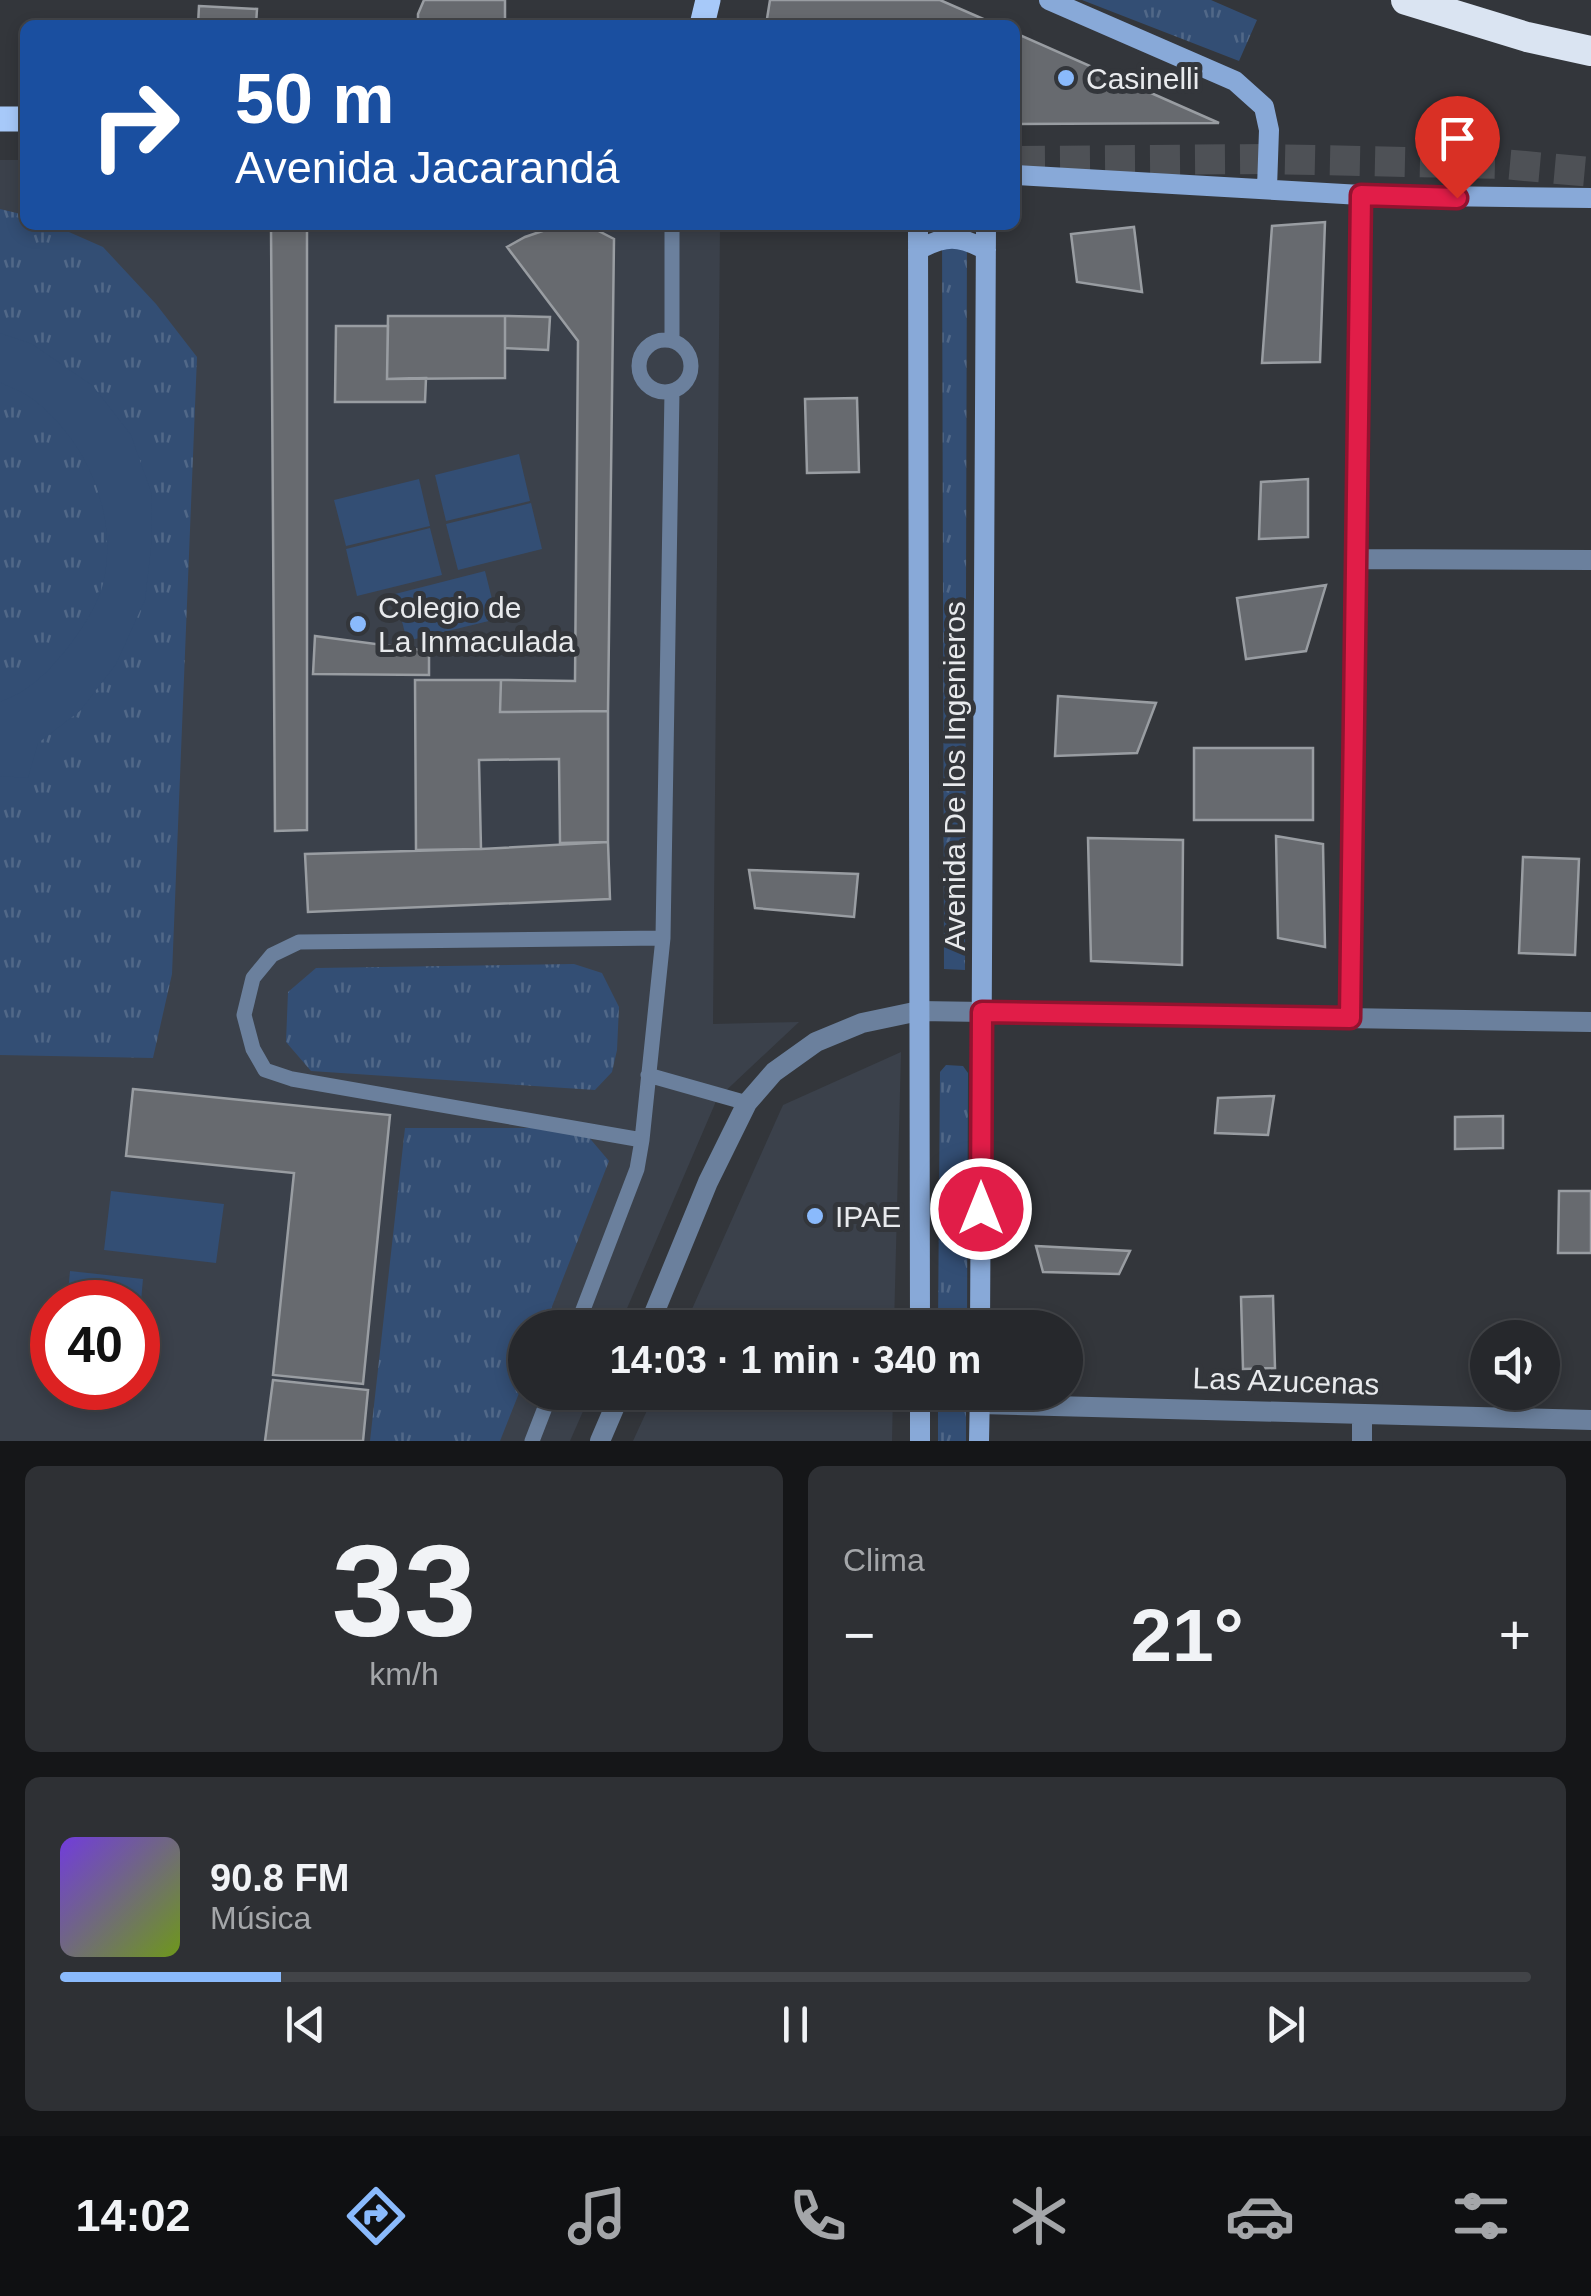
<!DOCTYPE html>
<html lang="es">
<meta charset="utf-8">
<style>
body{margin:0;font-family:Arial,sans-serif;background:#2e3034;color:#f1f3f6;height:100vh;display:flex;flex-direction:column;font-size:38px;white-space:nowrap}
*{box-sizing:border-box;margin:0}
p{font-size:32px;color:#a4a6a9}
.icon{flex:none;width:55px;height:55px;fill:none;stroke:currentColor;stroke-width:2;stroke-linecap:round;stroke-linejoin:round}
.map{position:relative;height:1441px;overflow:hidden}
.details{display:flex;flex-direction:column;gap:25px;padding:25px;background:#151618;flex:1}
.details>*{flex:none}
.banner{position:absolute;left:20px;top:20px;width:1000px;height:210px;border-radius:15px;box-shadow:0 5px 15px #0003,0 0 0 2px #424448;background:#1a4fa0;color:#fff;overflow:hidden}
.tools{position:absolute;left:1470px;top:1320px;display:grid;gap:20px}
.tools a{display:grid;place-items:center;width:90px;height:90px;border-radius:50%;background:#26282c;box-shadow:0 5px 15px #0003,0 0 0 2px #424448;font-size:50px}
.speed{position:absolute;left:30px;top:1280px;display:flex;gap:20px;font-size:50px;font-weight:700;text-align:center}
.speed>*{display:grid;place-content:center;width:130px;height:130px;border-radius:50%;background:#26282c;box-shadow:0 5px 15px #0003,0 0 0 2px #424448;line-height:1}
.speed .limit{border:15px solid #d22;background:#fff;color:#111}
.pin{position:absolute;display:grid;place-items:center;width:85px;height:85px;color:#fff;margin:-102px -42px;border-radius:50% 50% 50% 0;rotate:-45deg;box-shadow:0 0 10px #0007}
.pin .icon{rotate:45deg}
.me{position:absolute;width:110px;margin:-55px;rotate:0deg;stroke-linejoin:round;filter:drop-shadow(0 0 8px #0008)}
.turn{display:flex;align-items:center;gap:35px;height:210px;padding:0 50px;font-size:45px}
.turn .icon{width:130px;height:130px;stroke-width:2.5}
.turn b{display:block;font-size:70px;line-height:85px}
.big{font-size:75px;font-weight:700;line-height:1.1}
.details .card{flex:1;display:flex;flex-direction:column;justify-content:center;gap:15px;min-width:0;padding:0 35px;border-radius:15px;background:#2e3034}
.details .dial{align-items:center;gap:0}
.dial b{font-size:130px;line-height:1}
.song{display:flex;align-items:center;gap:30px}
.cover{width:120px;height:120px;border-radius:15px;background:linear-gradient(135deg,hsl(260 70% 55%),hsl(80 70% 35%))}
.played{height:10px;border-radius:5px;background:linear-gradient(90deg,#8abafc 15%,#424448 15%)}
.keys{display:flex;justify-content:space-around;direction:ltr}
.heat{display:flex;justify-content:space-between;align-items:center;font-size:55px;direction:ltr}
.details .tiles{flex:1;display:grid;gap:25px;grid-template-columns:1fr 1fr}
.card:last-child{grid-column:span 2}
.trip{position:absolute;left:508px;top:1310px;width:575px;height:100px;border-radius:50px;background:#26282c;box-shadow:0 5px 15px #0003,0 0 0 2px #424448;font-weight:700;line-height:100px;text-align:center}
.dock{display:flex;height:160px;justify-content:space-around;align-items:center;background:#0f1012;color:#a4a6a9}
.dock .icon{width:70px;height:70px}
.dock .selected{color:#8abafc}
.dock b{font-size:45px;color:#f1f3f6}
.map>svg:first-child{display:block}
</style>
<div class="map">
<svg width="1591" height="1441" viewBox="0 0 1591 1441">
<defs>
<pattern id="grass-tufts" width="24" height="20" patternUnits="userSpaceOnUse" patternTransform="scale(2.5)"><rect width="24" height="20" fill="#334e74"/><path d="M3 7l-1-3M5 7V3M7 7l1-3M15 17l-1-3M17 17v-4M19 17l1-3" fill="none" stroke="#516888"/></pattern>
</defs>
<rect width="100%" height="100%" fill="#33363b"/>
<path fill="#3b414b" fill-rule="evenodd" d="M0,160h25v65h695l-7,799 86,-2 -82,77 -98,228 -94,1v64l66,1 -21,48h-570zM52,1302h86v86h-86z
M901,1052l-7,275h-210l99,-222z
M655,1393h238l-1,48h-259z"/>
<path fill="url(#grass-tufts)" d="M1082,0h129l46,20 -18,41z
M0,209l25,6v10h28l50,22 53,57 41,53 -25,617 -19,84 -153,-3z
M942,225h25l-2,745 -21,-1z
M574,964l28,9 17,34 -2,43 -5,22 -17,18 -284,-19 -25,-29 2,-50 28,-24z
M946,1065l17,1 5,7 -1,254h-29l2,-255z
M405,1128h176l28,33 -65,166 -19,1v50l-25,63h-130z
M938,1393h28v48h-28z"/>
<path fill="#334e74" d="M0,333l32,11 61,42 38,49 20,57 1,47 -7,61 -29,64 -36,47 -42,32 -10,35 -28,-2v-74c9,-4 19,-8 27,-14 27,-17 69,-73 76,-104 16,-68 -15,-142 -69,-184 -10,-8 -23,-12 -34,-18z
M519,454l11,47 -84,20 -11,-46z
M419,479l11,47 -84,20 -12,-46z
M531,503l11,46 -84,21 -12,-46z
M430,528l12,47 -85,21 -11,-47z
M485,571l12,48 -90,22 -12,-47z
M111,1191l113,13 -8,59 -112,-13z
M70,1271l73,8 -3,34 -2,-1v-10h-71z"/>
<path fill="#676a6f" stroke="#999da2" stroke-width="2.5" d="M424,0h81v25h-87v-11z
M770,0h170l57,25h-231z
M199,6l58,3 -1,16h-58z
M1015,33l204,90 -204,1z
M1325,222l-5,140 -58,1 10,-137z
M271,225h36v605l-32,1z
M560,225h27l27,14 -6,472 -108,1 1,-32 74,1 3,-340 -71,-94 18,-10z
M1134,227l8,65 -65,-10 -6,-48z
M388,316h117v62l-118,1z
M505,316l45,1 -2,33 -43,-2z
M336,326h52l-1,53 39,-1 -1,24h-90z
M857,398l2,74 -52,1 -2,-74z
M1308,479v58l-49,2 2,-57z
M1326,585l-20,66 -60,8 -9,-61z
M315,636l114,15v24l-116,-1z
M415,680h86l-1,32 108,-1v131l-48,1 -1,-84 -80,1 2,89 -65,1z
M1058,696l98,7 -19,50 -82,3z
M1194,748h119v72h-119z
M1276,836l47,8 2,103 -47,-9z
M1088,838l95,2 -1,125 -91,-4z
M608,842l2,57 -302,13 -3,-58 176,-5z
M1523,857l56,2 -4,96 -56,-2z
M749,870l109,4 -4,43 -99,-9z
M133,1089l257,26 -27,269 -90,-9 21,-202 -168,-17z
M1274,1096l-6,39 -53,-2 3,-35z
M1503,1116v32l-48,1v-32z
M1559,1191h32v62h-33z
M1036,1246l94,5 -11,23 -76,-2z
M1273,1296l2,72 -32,1 -2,-72z
M273,1380l95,10 -5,51h-98z"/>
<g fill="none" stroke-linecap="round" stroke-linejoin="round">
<path stroke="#4e5156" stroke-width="30" stroke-dasharray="30 15" stroke-linecap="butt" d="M1015,161l252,-2 236,5 88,8"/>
<path stroke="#6b809d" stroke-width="15" d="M672,340v-115
M639 366a26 26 0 1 1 52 0a26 26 0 1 1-52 0Z
M648,1075l99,28
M642,1140l-350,-61 -27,-9 -12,-21 -9,-34 9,-37 19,-23 27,-13 364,-4
M576,1328l61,-159 5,-29 21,-202 9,-547
M532,1441l19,-49"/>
<path stroke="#6b809d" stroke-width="20" d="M1355,559l236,1
M1350,1018l11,-823
M648,1328l60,-146 39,-79 27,-31 42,-30 46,-19 57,-12 672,11
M980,1404l611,16
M600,1441l21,-49
M1362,1441v-27"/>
<path stroke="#88a9d8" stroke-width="20" d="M1049,0l186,81 29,26 5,23 -2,58
M1015,175l346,20 230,3
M918,225l2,1103
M918,250c27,-15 41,-15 68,0
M980,1328l6,-1103
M920,1392v49
M979,1441l1,-49"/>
<path stroke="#a7c9f9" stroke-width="25" d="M702,25l6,-25
M0,119h25"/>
<path stroke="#dae4f2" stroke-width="30" d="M1406,0l121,37 64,14"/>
</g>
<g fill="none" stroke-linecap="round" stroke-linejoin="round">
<g stroke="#92132f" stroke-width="25">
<path id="route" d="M981,1209l1,-197 368,6 11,-823 96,3"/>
</g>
<use href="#route" stroke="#e11d48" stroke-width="18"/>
</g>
<g fill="#8abafc" stroke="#33363b" stroke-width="4">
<circle cx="1066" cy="78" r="10"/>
<circle cx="358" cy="624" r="10"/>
<circle cx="815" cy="1216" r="10"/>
</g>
<g text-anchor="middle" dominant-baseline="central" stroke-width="10" stroke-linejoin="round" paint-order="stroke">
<g font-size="30" fill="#e8eaed" stroke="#33363b" text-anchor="start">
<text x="1086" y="78">Casinelli</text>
<text x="378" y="607">Colegio de<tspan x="378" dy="34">La Inmaculada</tspan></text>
<text x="835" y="1216">IPAE</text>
</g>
<g font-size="30" fill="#e8eaed" stroke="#33363b">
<text transform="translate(954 776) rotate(-90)">Avenida De los Ingenieros</text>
<text transform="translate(1286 1381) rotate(2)">Las Azucenas</text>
</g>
</g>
</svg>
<div class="tools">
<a><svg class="icon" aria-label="sound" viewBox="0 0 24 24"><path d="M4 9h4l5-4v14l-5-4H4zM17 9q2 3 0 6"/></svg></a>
</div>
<div class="speed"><div class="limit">40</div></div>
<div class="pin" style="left:1457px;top:198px;background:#d93025"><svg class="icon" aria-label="arrive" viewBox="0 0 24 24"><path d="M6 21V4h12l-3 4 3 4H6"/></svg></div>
<svg class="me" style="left:981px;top:1209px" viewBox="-20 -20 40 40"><circle r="17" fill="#e11d48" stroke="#fff" stroke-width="3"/><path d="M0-11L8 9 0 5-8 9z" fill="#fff"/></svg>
<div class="trip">14:03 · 1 min · 340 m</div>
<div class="banner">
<div class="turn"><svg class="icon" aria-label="right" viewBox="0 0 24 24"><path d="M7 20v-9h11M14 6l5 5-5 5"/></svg><div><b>50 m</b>Avenida Jacarandá</div></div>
</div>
</div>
<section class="details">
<div class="tiles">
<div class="card dial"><b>33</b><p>km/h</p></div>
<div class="card"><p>Clima</p>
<div class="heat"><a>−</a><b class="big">21°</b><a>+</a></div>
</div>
<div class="card">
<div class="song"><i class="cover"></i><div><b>90.8 FM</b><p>Música</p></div></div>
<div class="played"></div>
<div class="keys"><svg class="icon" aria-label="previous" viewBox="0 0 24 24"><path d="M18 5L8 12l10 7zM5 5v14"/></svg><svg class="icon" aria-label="pause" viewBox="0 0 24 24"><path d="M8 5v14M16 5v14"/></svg><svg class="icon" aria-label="next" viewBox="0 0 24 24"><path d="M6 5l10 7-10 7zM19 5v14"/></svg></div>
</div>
</div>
</section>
<nav class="dock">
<b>14:02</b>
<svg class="icon selected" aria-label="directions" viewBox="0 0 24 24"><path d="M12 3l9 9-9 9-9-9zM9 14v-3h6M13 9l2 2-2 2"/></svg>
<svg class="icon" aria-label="music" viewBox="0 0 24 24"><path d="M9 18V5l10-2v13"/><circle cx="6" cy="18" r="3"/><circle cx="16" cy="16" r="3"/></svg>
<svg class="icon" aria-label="phone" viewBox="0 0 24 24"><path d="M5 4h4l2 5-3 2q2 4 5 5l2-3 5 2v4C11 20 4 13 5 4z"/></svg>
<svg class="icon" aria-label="climate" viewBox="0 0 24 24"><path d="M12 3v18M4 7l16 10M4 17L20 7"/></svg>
<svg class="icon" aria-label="car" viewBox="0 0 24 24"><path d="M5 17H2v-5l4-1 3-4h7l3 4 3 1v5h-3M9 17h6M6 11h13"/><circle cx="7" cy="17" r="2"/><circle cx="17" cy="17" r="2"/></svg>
<svg class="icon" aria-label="filters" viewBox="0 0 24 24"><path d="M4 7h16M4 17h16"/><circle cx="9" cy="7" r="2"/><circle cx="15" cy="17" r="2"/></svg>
</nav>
